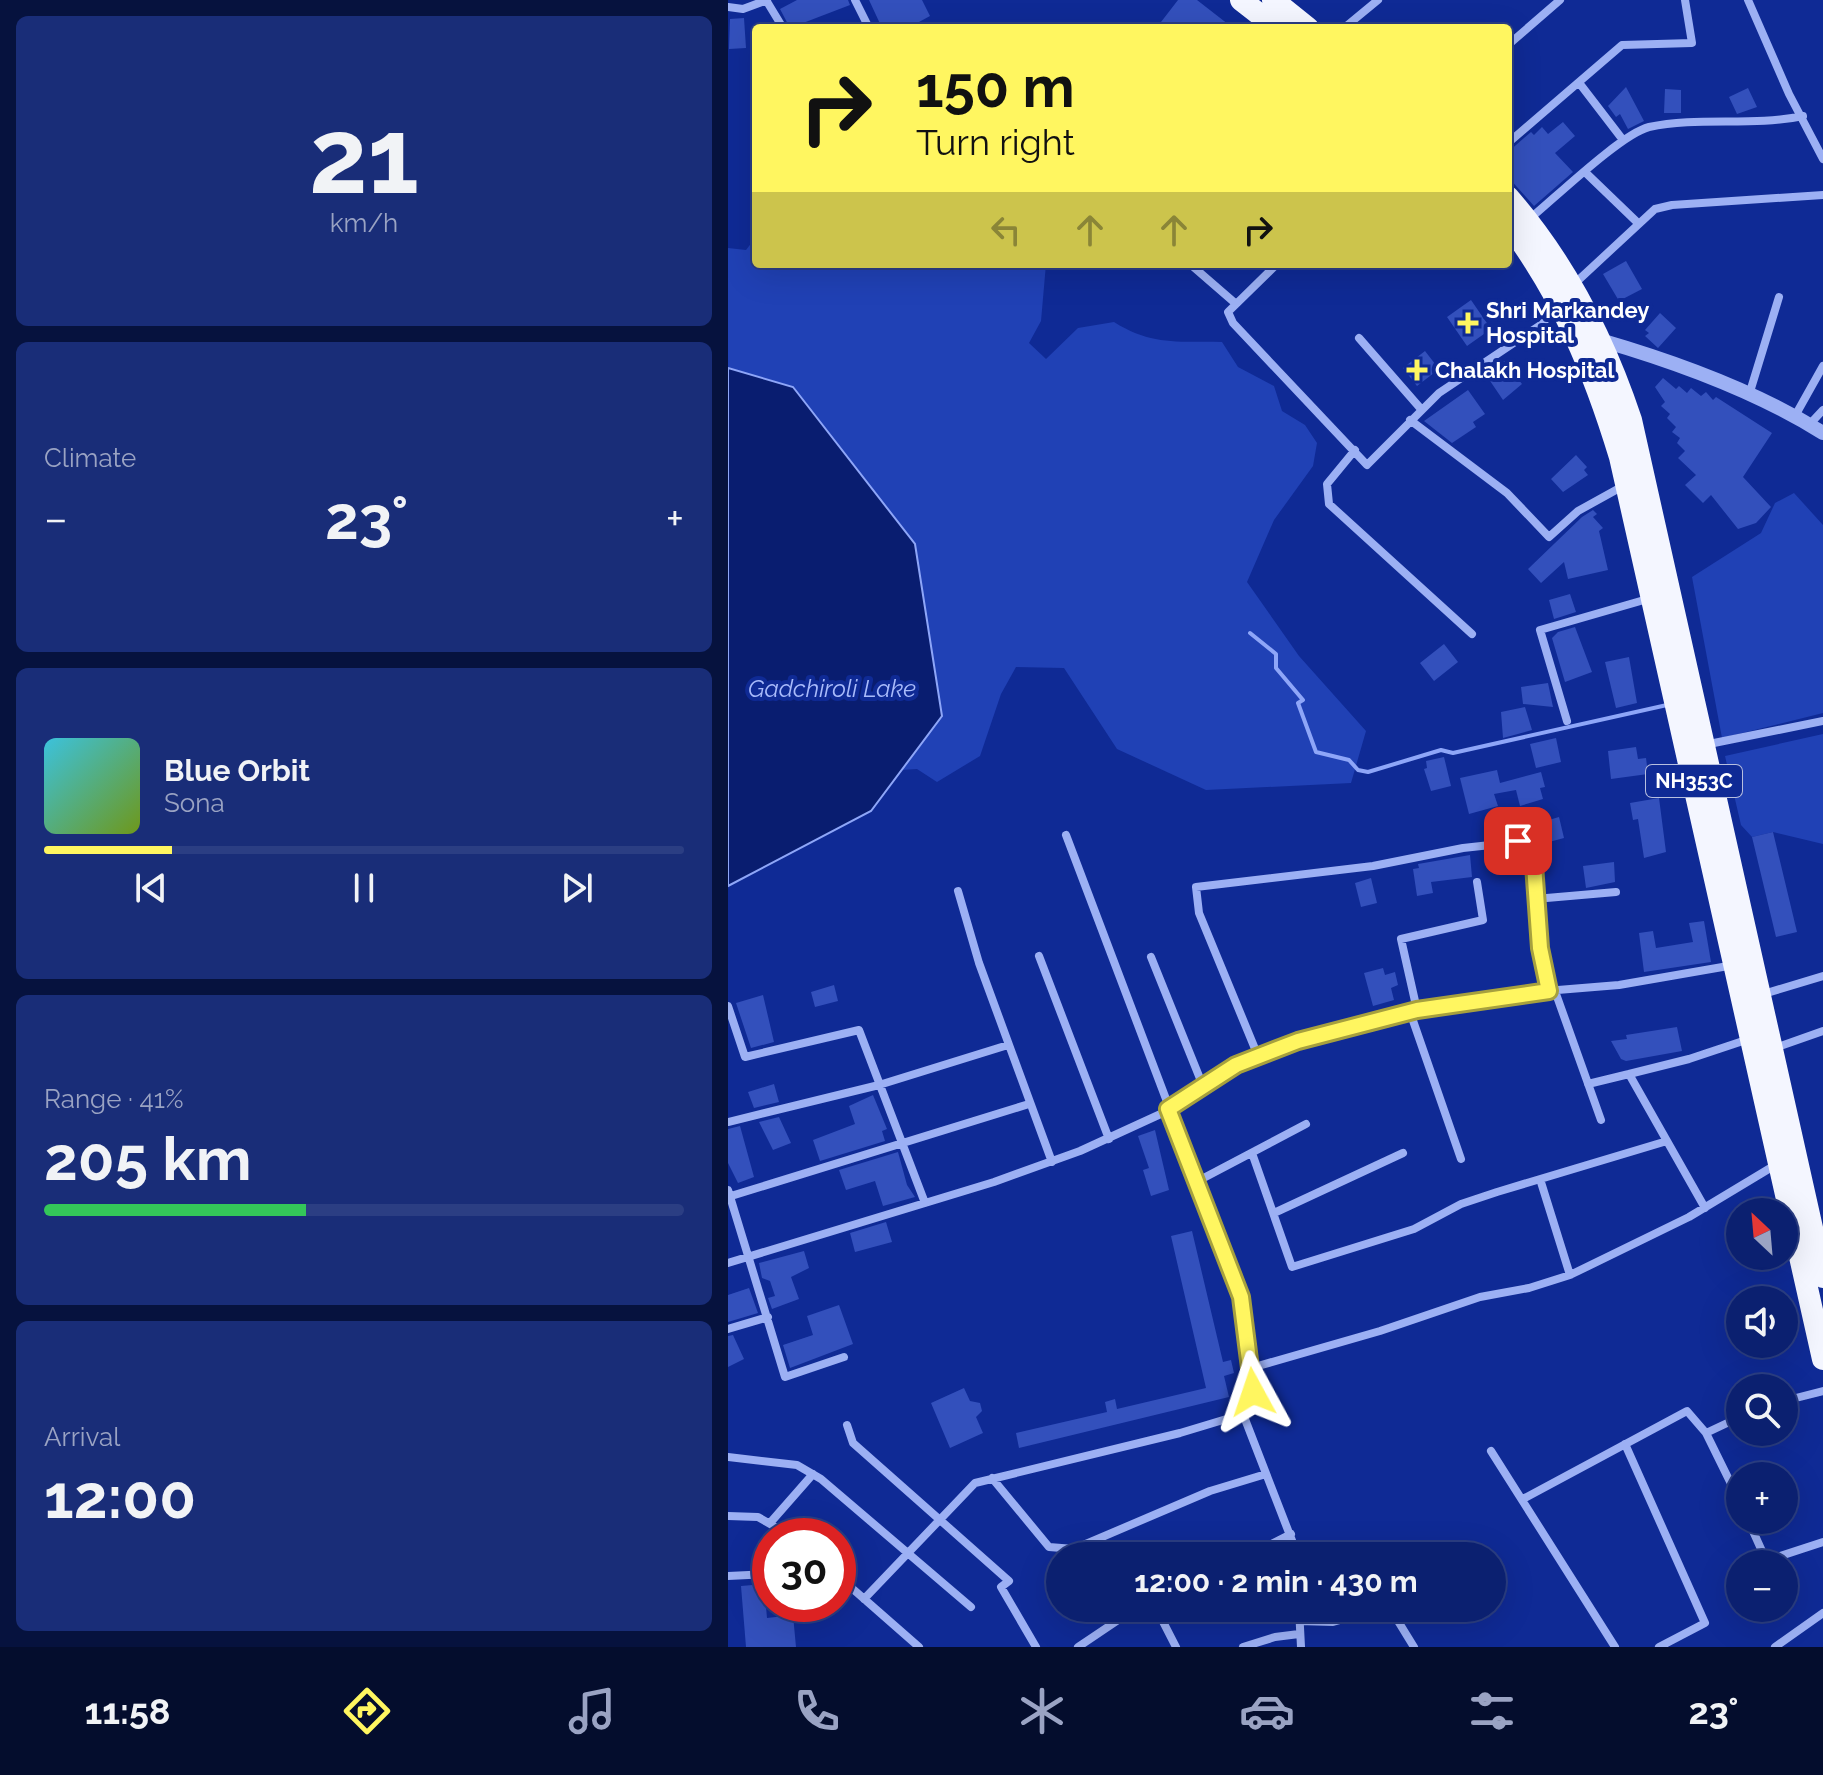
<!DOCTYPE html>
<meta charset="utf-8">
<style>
body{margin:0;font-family:Raleway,sans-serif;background:#192d78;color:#f1f3f6;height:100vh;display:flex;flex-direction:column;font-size:30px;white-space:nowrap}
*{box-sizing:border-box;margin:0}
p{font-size:26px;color:#9aa3c3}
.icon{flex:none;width:44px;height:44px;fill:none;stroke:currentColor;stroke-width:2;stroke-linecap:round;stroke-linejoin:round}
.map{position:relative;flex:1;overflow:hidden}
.drawer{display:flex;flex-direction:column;gap:16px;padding:16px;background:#06123e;width:728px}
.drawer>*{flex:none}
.hud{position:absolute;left:24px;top:24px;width:760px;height:244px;border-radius:8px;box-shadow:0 8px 32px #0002,0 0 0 2px #2b3e83;background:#fff660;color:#111;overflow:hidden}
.needle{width:52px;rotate:334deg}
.buttons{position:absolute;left:998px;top:1198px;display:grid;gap:16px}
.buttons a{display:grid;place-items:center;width:72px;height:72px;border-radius:50%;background:#0b2070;box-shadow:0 8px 32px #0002,0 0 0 2px #2b3e83;font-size:40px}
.speed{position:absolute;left:24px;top:1518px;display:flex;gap:16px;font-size:40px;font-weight:700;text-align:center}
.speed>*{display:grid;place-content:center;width:104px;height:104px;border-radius:50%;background:#0b2070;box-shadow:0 8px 32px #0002,0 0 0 2px #2b3e83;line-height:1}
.speed .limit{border:12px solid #d22;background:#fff;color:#111}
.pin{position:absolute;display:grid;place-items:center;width:68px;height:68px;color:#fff;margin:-34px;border-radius:16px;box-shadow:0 4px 12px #0006}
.me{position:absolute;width:88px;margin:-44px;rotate:355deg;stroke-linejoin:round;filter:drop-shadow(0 0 6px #0008)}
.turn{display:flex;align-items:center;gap:28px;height:168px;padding:0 32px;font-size:36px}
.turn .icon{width:104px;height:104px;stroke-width:2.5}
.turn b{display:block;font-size:56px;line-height:68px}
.lanes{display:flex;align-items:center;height:76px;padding:0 32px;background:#0003;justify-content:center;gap:40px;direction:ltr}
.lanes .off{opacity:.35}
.big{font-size:60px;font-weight:700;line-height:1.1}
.drawer .card{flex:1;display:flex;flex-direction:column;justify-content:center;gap:12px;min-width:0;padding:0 28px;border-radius:12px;background:#192d78}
.drawer .dial{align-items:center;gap:0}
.dial b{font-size:104px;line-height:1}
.song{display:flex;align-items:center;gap:24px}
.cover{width:96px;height:96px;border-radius:12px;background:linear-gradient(135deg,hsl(190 70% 55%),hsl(80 70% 35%))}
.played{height:8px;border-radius:4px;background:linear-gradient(90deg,#fff660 20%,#2b3e83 20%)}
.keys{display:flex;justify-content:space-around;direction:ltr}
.heat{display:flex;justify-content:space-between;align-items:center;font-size:44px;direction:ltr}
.charge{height:12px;border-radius:6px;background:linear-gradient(90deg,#34c759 41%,#2b3e83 0)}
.trip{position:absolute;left:318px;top:1542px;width:460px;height:80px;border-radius:40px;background:#0b2070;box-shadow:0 8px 32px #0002,0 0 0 2px #2b3e83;font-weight:700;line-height:80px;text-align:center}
.tab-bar{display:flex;height:128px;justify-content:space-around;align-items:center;background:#040d2d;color:#9aa3c3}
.tab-bar .icon{width:56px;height:56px}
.tab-bar .on{color:#fff660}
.tab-bar b{font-size:36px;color:#f1f3f6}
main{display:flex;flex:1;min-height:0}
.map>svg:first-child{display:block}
</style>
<main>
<section class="drawer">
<div class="card dial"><b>21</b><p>km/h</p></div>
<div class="card"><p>Climate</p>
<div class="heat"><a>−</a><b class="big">23°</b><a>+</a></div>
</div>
<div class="card">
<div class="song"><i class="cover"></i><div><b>Blue Orbit</b><p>Sona</p></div></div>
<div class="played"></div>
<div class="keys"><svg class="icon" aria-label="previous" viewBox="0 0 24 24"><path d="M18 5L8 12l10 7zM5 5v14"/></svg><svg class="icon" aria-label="pause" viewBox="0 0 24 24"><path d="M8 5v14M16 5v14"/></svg><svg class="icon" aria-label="next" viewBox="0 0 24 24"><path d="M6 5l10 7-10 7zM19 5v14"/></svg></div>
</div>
<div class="card"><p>Range · 41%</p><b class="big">205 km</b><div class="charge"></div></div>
<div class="card"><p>Arrival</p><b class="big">12:00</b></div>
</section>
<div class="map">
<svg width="1095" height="1647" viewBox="0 0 1095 1647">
<rect width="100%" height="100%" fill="#0f2a95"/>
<path fill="#2041b5" d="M28,237v27h290l-5,57 -12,22 17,16 32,-31 36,-6c38,24 64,19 108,20l16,25 36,19 8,25 23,14 12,18 -4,23 -39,54 -27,62 52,74 67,75 -15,52 -145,7 -89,-41 -53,-81 -48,-1 -15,27 -21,62 -43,26 -20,-13 -16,1 41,-54 -148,-329 -66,-19v-120l18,2z
M1066,493l29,32v188l-101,25 -30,-161 69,-44 14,-30z
M1095,734v110l-50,-12 -21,5 -11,-12 -16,-69z"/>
<path fill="#091d70" stroke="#8ea6f8" stroke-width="2" d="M0,368l65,19 122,157 27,172 -71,95 -143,75z"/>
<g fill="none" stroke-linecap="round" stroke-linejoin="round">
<path stroke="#8ea6f8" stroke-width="4" d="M522,633l26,21v14l27,32 -5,3 18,49 33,8 9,10 10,2 73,-22 12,3 214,-48"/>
</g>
<path fill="#3350bc" d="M69,0h51l2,5 -60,23 -10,-19z
M141,0h53l8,16 -22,12h-26z
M450,0h19l36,28h-65l-7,-6z
M16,18l2,30 -17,1 1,-30z
M898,87l18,34 -16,8 -8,-15 -4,3 -8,-11z
M1020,88l9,19 -20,7 -8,-17z
M937,89l16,1v23h-17z
M835,122l12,14 -20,17 18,19 -39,34 -26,-29v-25l23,-20 3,3 8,-8 6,7z
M898,261l16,28 -23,12 -16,-27z
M743,300l20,29 -24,17 -20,-29z
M932,313l16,15 -18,20 -13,-12 4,-3 -4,-3z
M697,351l14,18 -22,17 -14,-18z
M776,361l18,23 -19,16 -17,-25z
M935,378l13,11 3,-3 8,7 4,-5 10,8 5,-4 7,8 3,-3 56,36 -29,44 28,30 -15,16 -18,6 -27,-34 -8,8 -18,-18 11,-10 -18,-17 7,-7 -8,-8 3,-5 -8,-6 4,-5 -9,-9 3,-4 -9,-8 4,-4 -10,-15z
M740,390l17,24 -12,8 3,5 -24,16 -28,-22z
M848,455l11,12 -3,3 4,5 -25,17 -12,-13z
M865,510l4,4 -4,3 10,11 -4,3 9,39 -40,9 -4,-17 -23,21 -13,-14 54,-52z
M842,594l6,18 -22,7 -5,-19z
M847,627l17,45 -27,10 -13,-44 6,-6z
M716,644l14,18 -24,19 -14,-18z
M901,657l8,46 -21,5 -11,-46z
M820,683l5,24 -30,-3 -2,-17z
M797,707l7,23 -29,8 -2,-26z
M828,738l5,24 -25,6 -6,-24z
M908,747l2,12 8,-1 2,16 -37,5 -3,-28z
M716,757l7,29 -20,5 -7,-22 3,-1 -1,-7z
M769,770l3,13 41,-11 4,15 -5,1 3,11 -23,7 -4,-16 -22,4 4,12 -29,8 -9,-36z
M931,798l7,54 -22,6 -6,-39 -5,1 -3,-17z
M831,817l5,21 -26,7 -6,-20z
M1045,832l24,100 -21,5 -24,-100z
M742,855l2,22 -41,5 2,11 -16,3 -4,-27 6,-1 -1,-4z
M886,862l1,20 -29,6 -3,-22z
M643,878l6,25 -16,4 -6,-24z
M976,921l7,41 -67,10 -5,-39 14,-2 3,17 37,-6 -4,-19z
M655,968l2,7 10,-3 3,13 -7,3 3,12 -21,6 -9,-33z
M106,985l4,16 -23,6 -4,-15z
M35,995l11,47 -23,6 -15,-45z
M949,1027l5,24 -56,10 -5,-2 -10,-18 16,-2 -1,-4z
M46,1084l5,18 -25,6 -6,-16z
M145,1095l14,34 -5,2 3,10 -65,20 -7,-21 42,-16 -6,-18z
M51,1117l12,26 -18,7 -14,-28z
M12,1126l14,51 -16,6 -10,-20v-34z
M427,1130l14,60 -18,6 -8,-26 6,-2 -11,-32z
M170,1152l9,33 8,12 -32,9 -8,-25 -29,9 -7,-20z
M158,1222l6,20 -37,10 -5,-19z
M464,1231l31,131 8,-2 3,13 -10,3 5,21 -210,51 -3,-15 91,-21 -2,-10 10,-3 2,10 89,-21 -35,-152z
M76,1251l5,17 -18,9 8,22 -27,10 -4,-11 7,-2 -5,-15 -8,-3 -3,-15z
M21,1288l9,25 -30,9v-27z
M111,1305l14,39 -63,24 -7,-23 30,-10 -6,-19z
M5,1335l11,24 -16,8v-31z
M236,1388l6,13 10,2 2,8 -6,6 7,16 -33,15 -19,-45z
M36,1584l3,34 26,-3 3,32h-50l-5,-61z"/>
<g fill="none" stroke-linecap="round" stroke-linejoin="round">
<path stroke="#9cb0f4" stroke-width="8" d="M38,0l17,28
M127,0l14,28
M1020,0l41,94 34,65
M0,7l15,2 24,-9
M616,28l34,-28
M780,45l52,-45
M852,84l43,56
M780,143l114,-98 70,-2 -7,-43
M858,173l53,51
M799,221c27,-22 94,-87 122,-94 50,-11 103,0 154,-11
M462,264l45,39
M549,264l-49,48 5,11 134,142 72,-72 103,-69 15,-18
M844,286l83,-77 17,-4 151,-10
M631,338l62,71
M1021,395l30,-98
M1067,416l28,-50
M682,420l97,73 42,44 29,-26 47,-26
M1081,425l14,-15
M627,450l-28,34 2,20 143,130
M839,721l-27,-91 111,-32
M976,745l119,-24
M338,835l175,462 12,95 -10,22 55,142
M230,891l21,72 73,199
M807,899l81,-7
M311,956l70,183
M423,957l52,129
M827,991l46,129
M1032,995l63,-19
M0,1006l17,51 114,-27 66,173
M689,1010l-16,-71 82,-19 -6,-38
M682,1012l51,147
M1044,1049l51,-18
M530,1056l-59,-143 -3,-26 177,-21 90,-18 64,-7 6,10 7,97 9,43
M860,1084l41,-10
M0,1122l151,-37 129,-40
M524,1153l40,114 122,-38 47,-25 36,-12 170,-51
M812,1179l30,96
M468,1182l110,-58
M0,1190l57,187 59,-20
M0,1197l301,-93
M977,1208l-76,-134 60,-15 60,-20
M546,1213l129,-60
M0,1263l266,-81 86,-31 85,-39 71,-47 62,-24 119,-31 105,-17 97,-8 115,-20
M0,1329l40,-12
M523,1368l129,-37 100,-34 49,-9 41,-13 119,-58 88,-53
M1056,1401l39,-10
M1012,1417l-34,16 34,69
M119,1425l6,18 156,138 -8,6 35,60
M897,1444l80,179 -46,24
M763,1451l124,196
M0,1457l69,8 24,14 150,128
M264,1478l57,69 25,2 136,-58 56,-17
M795,1499l164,-88 19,22
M0,1516l30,1 33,19
M1020,1520l18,40
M42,1523l43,-49
M520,1556l43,-22
M1028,1564l67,-22
M1010,1571h2
M0,1576l42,-2
M110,1576l81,71
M136,1599l111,-116 205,-50 63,-19
M428,1608l20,39
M571,1608l2,39
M662,1608l24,39
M571,1621l34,1 50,-14
M350,1647l58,-39
M515,1647l32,-10 24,-3
M1047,1647l48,-34"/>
<path stroke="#9cb0f4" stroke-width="14" d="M872,340c76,22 156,51 223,93"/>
<path stroke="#f4f6ff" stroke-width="22" d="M513,0l36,28
M545,0l35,28
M780,197c57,65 96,142 123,223l192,857
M780,223c55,75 85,145 112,234l203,902"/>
</g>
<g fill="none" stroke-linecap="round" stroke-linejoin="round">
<g stroke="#a6a03e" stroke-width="20">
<path id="route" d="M525,1392l-12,-95 -73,-188 68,-44 62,-24 119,-31 132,-19 -9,-43 -7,-97 -6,-10h-9"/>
</g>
<use href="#route" stroke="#fff660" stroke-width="14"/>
</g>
<g fill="#fff660" stroke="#0f2a95" stroke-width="3">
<path d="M736 311h8v8h8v8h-8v8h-8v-8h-8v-8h8z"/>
<path d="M685 358h8v8h8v8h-8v8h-8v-8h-8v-8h8z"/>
</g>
<g text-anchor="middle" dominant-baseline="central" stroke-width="8" stroke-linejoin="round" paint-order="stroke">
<rect fill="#0f2a95" stroke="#b7bfdf" stroke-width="2" x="918" y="765" width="96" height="32" rx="6"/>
<g font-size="20" font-weight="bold" fill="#fff">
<text x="966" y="781">NH353C</text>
</g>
<g font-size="22" font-weight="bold" fill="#fff" stroke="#0f2a95" text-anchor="start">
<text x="758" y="310">Shri Markandey<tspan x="758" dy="25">Hospital</tspan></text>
<text x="707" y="370">Chalakh Hospital</text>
</g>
<g font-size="24" font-style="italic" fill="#a9bbfb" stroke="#0f2a95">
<text x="104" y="688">Gadchiroli Lake</text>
</g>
</g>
</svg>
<div class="buttons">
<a><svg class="needle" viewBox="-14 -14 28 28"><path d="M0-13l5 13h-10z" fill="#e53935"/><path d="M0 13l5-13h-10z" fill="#9aa3c3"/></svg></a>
<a><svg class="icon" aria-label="sound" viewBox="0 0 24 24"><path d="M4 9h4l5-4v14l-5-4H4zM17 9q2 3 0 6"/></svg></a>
<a><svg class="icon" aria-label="search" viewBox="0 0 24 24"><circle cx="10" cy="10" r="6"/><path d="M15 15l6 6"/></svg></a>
<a>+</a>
<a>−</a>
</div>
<div class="speed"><div class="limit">30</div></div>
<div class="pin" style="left:790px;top:841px;background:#d93025"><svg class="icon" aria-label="arrive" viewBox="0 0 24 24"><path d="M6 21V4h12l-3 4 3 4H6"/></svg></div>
<svg class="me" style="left:525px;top:1392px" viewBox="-20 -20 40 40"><path d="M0-17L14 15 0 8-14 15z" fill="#fff660" stroke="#fff" stroke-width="4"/></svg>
<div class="trip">12:00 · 2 min · 430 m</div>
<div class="hud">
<div class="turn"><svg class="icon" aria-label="right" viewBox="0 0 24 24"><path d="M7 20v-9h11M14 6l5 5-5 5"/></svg><div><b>150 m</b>Turn right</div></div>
<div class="lanes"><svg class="icon off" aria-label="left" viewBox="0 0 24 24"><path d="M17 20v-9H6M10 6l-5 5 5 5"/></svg><svg class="icon off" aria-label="ahead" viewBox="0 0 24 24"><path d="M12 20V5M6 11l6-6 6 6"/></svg><svg class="icon off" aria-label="ahead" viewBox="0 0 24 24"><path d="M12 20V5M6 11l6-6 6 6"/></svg><svg class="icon" aria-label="right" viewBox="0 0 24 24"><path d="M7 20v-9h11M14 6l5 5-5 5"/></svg></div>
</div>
</div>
</main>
<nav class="tab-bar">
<b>11:58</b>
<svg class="icon on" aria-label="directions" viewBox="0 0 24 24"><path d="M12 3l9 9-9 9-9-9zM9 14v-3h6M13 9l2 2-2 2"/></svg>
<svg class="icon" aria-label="music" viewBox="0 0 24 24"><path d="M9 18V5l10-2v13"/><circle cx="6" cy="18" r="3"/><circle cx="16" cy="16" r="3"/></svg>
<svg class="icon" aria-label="phone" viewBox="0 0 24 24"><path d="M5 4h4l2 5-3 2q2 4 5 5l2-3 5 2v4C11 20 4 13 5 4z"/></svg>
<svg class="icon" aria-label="climate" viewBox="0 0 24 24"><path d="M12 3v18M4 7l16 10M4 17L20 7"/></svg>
<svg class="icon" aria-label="car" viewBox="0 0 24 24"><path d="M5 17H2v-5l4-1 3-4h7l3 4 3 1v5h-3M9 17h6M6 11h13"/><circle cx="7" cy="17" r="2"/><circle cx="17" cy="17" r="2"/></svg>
<svg class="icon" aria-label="filters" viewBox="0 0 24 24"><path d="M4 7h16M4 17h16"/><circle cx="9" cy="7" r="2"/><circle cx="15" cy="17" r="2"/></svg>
<b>23°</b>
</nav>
